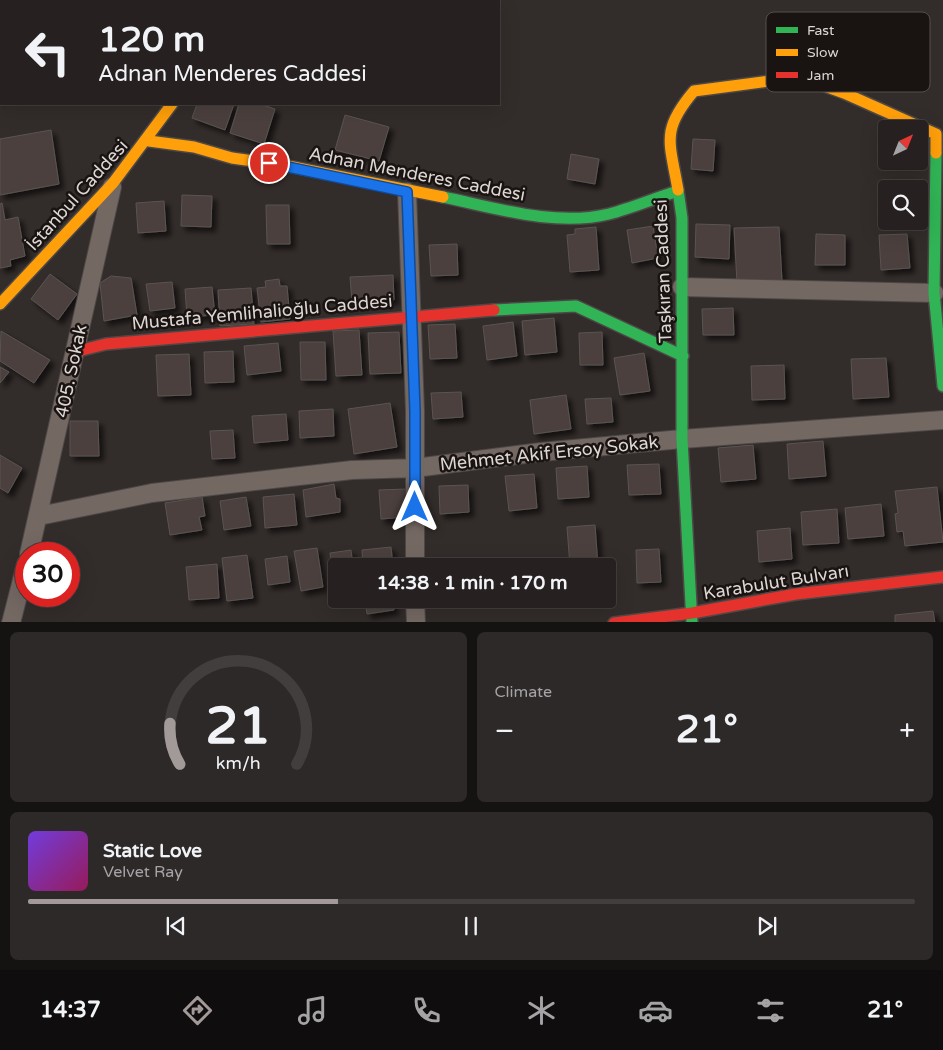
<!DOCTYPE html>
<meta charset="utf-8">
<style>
body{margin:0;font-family:"Varela Round",sans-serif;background:#2e2929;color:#f1f3f6;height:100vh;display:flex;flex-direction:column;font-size:19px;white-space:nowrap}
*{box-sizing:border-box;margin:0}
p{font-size:16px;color:#a4a3a5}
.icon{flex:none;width:28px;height:28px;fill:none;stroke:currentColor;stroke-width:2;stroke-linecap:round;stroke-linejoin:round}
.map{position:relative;height:622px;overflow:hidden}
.panel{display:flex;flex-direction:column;gap:10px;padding:10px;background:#151212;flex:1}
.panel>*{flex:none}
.hud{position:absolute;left:0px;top:0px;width:500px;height:105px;box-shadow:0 5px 20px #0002,0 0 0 1px #423e3e;background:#262120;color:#f1f3f6;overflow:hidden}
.needle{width:32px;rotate:43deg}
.fabs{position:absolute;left:878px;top:120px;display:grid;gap:10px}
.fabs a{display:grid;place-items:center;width:50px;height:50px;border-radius:5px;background:#262120;box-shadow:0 5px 20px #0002,0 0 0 1px #423e3e;font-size:25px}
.speed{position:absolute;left:15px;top:542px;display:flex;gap:10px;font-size:25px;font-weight:700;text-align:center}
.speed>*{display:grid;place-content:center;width:65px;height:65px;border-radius:50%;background:#262120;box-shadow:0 5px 20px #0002,0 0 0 1px #423e3e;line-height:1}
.speed .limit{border:8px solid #d22;background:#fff;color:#111}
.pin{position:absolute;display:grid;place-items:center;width:42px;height:42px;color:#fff;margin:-21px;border:2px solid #fff;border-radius:50%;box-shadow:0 1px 5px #0007}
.me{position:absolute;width:55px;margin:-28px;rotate:0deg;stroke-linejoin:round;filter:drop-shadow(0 0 4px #0008)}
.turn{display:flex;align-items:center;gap:18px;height:105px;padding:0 15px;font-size:22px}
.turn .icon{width:65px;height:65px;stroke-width:2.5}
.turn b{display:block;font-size:35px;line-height:42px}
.big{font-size:38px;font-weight:800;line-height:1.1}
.panel .widget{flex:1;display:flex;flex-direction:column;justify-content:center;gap:8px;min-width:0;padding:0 18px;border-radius:8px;background:#2e2929}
.panel .dial{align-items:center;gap:0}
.dial svg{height:130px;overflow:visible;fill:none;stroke:#423e3e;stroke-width:7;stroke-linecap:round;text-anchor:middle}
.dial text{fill:#f1f3f6;stroke:none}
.song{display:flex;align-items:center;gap:15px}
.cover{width:60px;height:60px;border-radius:8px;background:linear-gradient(135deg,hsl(260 70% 55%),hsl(330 70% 35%))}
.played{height:5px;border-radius:2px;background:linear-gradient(90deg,#a29a98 35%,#423e3e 35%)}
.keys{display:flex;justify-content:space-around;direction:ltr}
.heat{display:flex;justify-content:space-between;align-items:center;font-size:28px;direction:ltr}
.panel .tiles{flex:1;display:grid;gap:10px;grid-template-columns:1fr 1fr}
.widget:last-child{grid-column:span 2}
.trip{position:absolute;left:328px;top:558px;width:288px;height:50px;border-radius:5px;background:#262120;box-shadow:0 5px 20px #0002,0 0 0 1px #423e3e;font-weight:800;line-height:50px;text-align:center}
.tabs{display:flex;height:80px;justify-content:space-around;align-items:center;background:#0f0d0d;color:#a4a3a5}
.tabs .icon{width:35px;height:35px}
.tabs .active{color:#a29a98}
.tabs b{font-size:22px;color:#f1f3f6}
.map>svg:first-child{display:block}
</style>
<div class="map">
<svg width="943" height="623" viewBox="0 0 943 623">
<defs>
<filter id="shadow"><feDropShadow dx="4.5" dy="4.5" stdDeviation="2.5" flood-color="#0009"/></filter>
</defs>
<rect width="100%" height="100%" fill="#322c2a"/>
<path fill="#4b403c" stroke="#595452" filter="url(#shadow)" d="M0,44h1l-1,58z
M197,104h37l-9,26 -33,-12z
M239,104h21l15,5 -11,35 -34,-11z
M345,115l44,12 -10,34 -44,-11z
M51,130l8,54 -59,11v-56z
M693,139l22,1 -2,31 -22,-2z
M571,154l28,5 -4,25 -28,-5z
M182,195l30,1 -1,31 -30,-1z
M164,201l2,30 -28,2 -2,-30z
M2,203l3,17 13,-3 7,39 -15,4 1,6 -11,2v-64z
M266,205h23l1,39h-23z
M696,224l34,1 -1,34 -34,-2z
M653,226l5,32 -26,5 -5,-33z
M596,227l3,43 -29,2 -3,-37 8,-1v-5z
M779,227l3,54 -45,2 -3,-55z
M816,234l29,1v30h-30z
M907,234l3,34 -29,2 -2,-35z
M457,244l1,31 -27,1 -2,-31z
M50,274l27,20 -19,26 -27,-21z
M393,275l1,25 -42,2 -2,-25z
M111,276l20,2 6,37 -33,6 -4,-38z
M279,279l1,7h7l3,33 -29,3 -4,-34 9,-1 -1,-6z
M172,282l3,26 -25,3 -4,-27z
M212,287l3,28 -28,2 -2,-28z
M251,288l3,36 -34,2 -2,-36z
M733,308l1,27h-31l-1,-26z
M554,318l3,34 -32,3 -3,-34z
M513,322l4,34 -30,4 -4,-34z
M455,324l2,34 -27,1 -2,-34z
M359,330l3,45 -26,1 -3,-45z
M1,331l49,29 -16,23 -34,-22z
M399,332l2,41 -31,1 -2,-41z
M602,332l1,33h-23l-1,-32z
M300,342h25l1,38h-25z
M278,343l3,28 -34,4 -3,-29z
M233,351l1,31 -29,1 -1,-31z
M644,353l6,38 -30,4 -6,-37z
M189,354l2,41 -33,1 -2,-41z
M886,358l3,39 -36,2 -2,-40z
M784,365l1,34 -33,1 -1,-34z
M0,367l9,5 -9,11z
M461,392l2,25 -30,2 -2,-26z
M566,395l5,34 -37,5 -4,-34z
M611,398l2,24 -26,2 -2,-25z
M390,403l7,44 -43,7 -6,-45z
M333,409l1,27 -34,2 -1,-27z
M286,414l2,26 -34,3 -2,-27z
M70,421h28l1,35h-29z
M233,430l2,28 -23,1 -2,-28z
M823,441l3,35 -37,3 -2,-35z
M753,445l3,34 -35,3 -3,-34z
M0,455l22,13 -14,25 -8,-5z
M659,464l2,30 -32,1 -2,-30z
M587,466l2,31 -31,2 -2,-31z
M534,474l3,34 -28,3 -4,-35z
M334,484l2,14 4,1v13l-34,5 -3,-27z
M468,485l1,27 -29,2 -1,-28z
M937,487l6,55 -38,4 -2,-15 -6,1 -2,-18 3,-1 -3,-22z
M406,489l2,28 -27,2 -2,-29z
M294,494l3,31 -32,3 -2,-31z
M202,497l3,19 -6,1 3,13 -32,5 -5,-32z
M246,497l5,29 -27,4 -4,-29z
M881,504l3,32 -36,3 -3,-31z
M837,509l2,34 -36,2 -2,-33z
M595,525l3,41h-28l-3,-39z
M790,528l2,31 -33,3 -2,-31z
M391,547l2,19h-30l-1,-16z
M317,548l6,39 -22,4 -7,-40z
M659,549l2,33 -24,1 -1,-33z
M351,550l2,16h-17v11l-3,1 -3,-25z
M247,555l6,43 -26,3 -5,-43z
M287,556l3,26 -22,3 -3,-26z
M510,558l23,1v7h-23z
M432,561h32v5h-32z
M217,564l2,34 -30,2 -3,-33z
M365,599h27l2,11 -27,4z
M933,611l2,12h-40v-8z"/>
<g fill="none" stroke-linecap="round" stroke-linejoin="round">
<g stroke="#4d4846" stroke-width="20">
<path id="street" d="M407,192l8,219v155
M682,287l252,6
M39,516l113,-23 200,-23 63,-2 126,-16 141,-13 261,-19
M29,554l83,-367
M415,599l1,24
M11,623l15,-59"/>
</g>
<g stroke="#4d4846" stroke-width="14">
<path id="fast" d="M936,153l-2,140 9,93
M678,190l4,28v221l10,184
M443,197c53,11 112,30 166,17 23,-6 46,-16 69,-23
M494,310l82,-4 107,50"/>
</g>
<g stroke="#4d4846" stroke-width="14">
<path id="slow" d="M149,141l45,6 38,11 56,8 155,31
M678,190c-8,-48 -18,-59 16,-99l106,-14 44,16 92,41v19
M0,304l113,-121 59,-79"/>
</g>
<g stroke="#4d4846" stroke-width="14">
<path id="jam" d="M248,1l1,-1
M74,352l32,-8 388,-34
M614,623l78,-10 104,-19 147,-17"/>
</g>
<use href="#street" stroke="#746863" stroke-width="18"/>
<use href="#fast" stroke="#30b455" stroke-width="11"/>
<use href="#slow" stroke="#ff9f0a" stroke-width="11"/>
<use href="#jam" stroke="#e5322d" stroke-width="11"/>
</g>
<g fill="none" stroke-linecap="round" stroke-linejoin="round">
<g stroke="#114b97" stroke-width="12">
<path id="route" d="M269,163l138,29 8,219v96"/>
</g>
<use href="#route" stroke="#1a73e8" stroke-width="9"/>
</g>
<g text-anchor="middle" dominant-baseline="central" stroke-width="5" stroke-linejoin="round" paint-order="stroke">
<g font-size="18" fill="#ded6d3" stroke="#191412">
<text transform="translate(417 174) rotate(11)">Adnan Menderes Caddesi</text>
<text transform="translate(77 195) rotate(-48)">İstanbul Caddesi</text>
<text transform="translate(663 271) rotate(-92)">Taşkıran Caddesi</text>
<text transform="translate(262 312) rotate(-5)">Mustafa Yemlihalioğlu Caddesi</text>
<text transform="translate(71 371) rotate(-78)">405. Sokak</text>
<text transform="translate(549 453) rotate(-6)">Mehmet Akif Ersoy Sokak</text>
<text transform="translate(776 582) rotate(-9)">Karabulut Bulvarı</text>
</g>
</g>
<rect x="766" y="12" width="164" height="80" rx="8" fill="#191412" stroke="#544e4c" stroke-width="1"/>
<rect x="776" y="27" width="22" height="6" fill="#30b455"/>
<rect x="776" y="49" width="22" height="7" fill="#ff9f0a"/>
<rect x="776" y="72" width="22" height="6" fill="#e5322d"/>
<g font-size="14" fill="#ded6d3">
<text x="807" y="35">Fast</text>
<text x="807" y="57">Slow</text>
<text x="807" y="80">Jam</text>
</g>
</svg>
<div class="fabs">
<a><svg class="needle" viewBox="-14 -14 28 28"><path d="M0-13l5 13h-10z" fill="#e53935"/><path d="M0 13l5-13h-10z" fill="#a4a3a5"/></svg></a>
<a><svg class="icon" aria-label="search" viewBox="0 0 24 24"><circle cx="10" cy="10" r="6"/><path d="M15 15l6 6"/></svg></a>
</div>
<div class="speed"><div class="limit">30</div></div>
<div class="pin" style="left:269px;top:163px;background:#d93025"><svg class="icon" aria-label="arrive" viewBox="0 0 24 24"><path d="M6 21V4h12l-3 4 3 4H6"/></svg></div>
<svg class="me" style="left:415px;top:507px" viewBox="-20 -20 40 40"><path d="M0-17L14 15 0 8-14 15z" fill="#1a73e8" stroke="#fff" stroke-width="4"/></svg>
<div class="trip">14:38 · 1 min · 170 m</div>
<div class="hud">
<div class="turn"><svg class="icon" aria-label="left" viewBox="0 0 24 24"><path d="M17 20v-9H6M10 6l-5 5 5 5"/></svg><div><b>120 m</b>Adnan Menderes Caddesi</div></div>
</div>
</div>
<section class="panel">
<div class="tiles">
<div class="widget dial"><svg viewBox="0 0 100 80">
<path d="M14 69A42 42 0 1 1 86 69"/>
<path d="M14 69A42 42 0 0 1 8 44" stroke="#a29a98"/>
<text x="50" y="56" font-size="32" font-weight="700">21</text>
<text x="50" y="72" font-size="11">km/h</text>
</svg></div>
<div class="widget"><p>Climate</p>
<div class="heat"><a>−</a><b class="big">21°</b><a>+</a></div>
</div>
<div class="widget">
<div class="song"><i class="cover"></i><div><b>Static Love</b><p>Velvet Ray</p></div></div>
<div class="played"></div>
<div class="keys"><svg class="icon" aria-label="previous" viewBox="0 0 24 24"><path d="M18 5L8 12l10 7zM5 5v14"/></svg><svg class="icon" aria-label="pause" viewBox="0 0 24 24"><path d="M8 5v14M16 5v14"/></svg><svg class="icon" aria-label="next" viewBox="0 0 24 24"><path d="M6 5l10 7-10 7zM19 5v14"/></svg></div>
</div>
</div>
</section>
<nav class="tabs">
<b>14:37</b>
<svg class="icon active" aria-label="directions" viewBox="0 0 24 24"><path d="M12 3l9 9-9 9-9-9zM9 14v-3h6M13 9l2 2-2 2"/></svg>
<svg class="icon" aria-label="music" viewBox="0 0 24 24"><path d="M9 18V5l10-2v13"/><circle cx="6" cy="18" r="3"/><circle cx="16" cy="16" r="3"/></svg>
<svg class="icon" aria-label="phone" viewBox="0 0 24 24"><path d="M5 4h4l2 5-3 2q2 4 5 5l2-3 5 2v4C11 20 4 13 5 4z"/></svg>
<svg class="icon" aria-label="climate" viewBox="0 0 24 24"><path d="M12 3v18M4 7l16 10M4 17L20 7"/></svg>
<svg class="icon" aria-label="car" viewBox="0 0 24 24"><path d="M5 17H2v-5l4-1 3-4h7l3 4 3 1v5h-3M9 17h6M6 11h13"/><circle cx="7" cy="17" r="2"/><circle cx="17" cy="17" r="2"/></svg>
<svg class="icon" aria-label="filters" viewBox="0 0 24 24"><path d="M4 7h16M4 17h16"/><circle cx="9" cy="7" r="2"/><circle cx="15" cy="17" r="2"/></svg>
<b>21°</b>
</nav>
